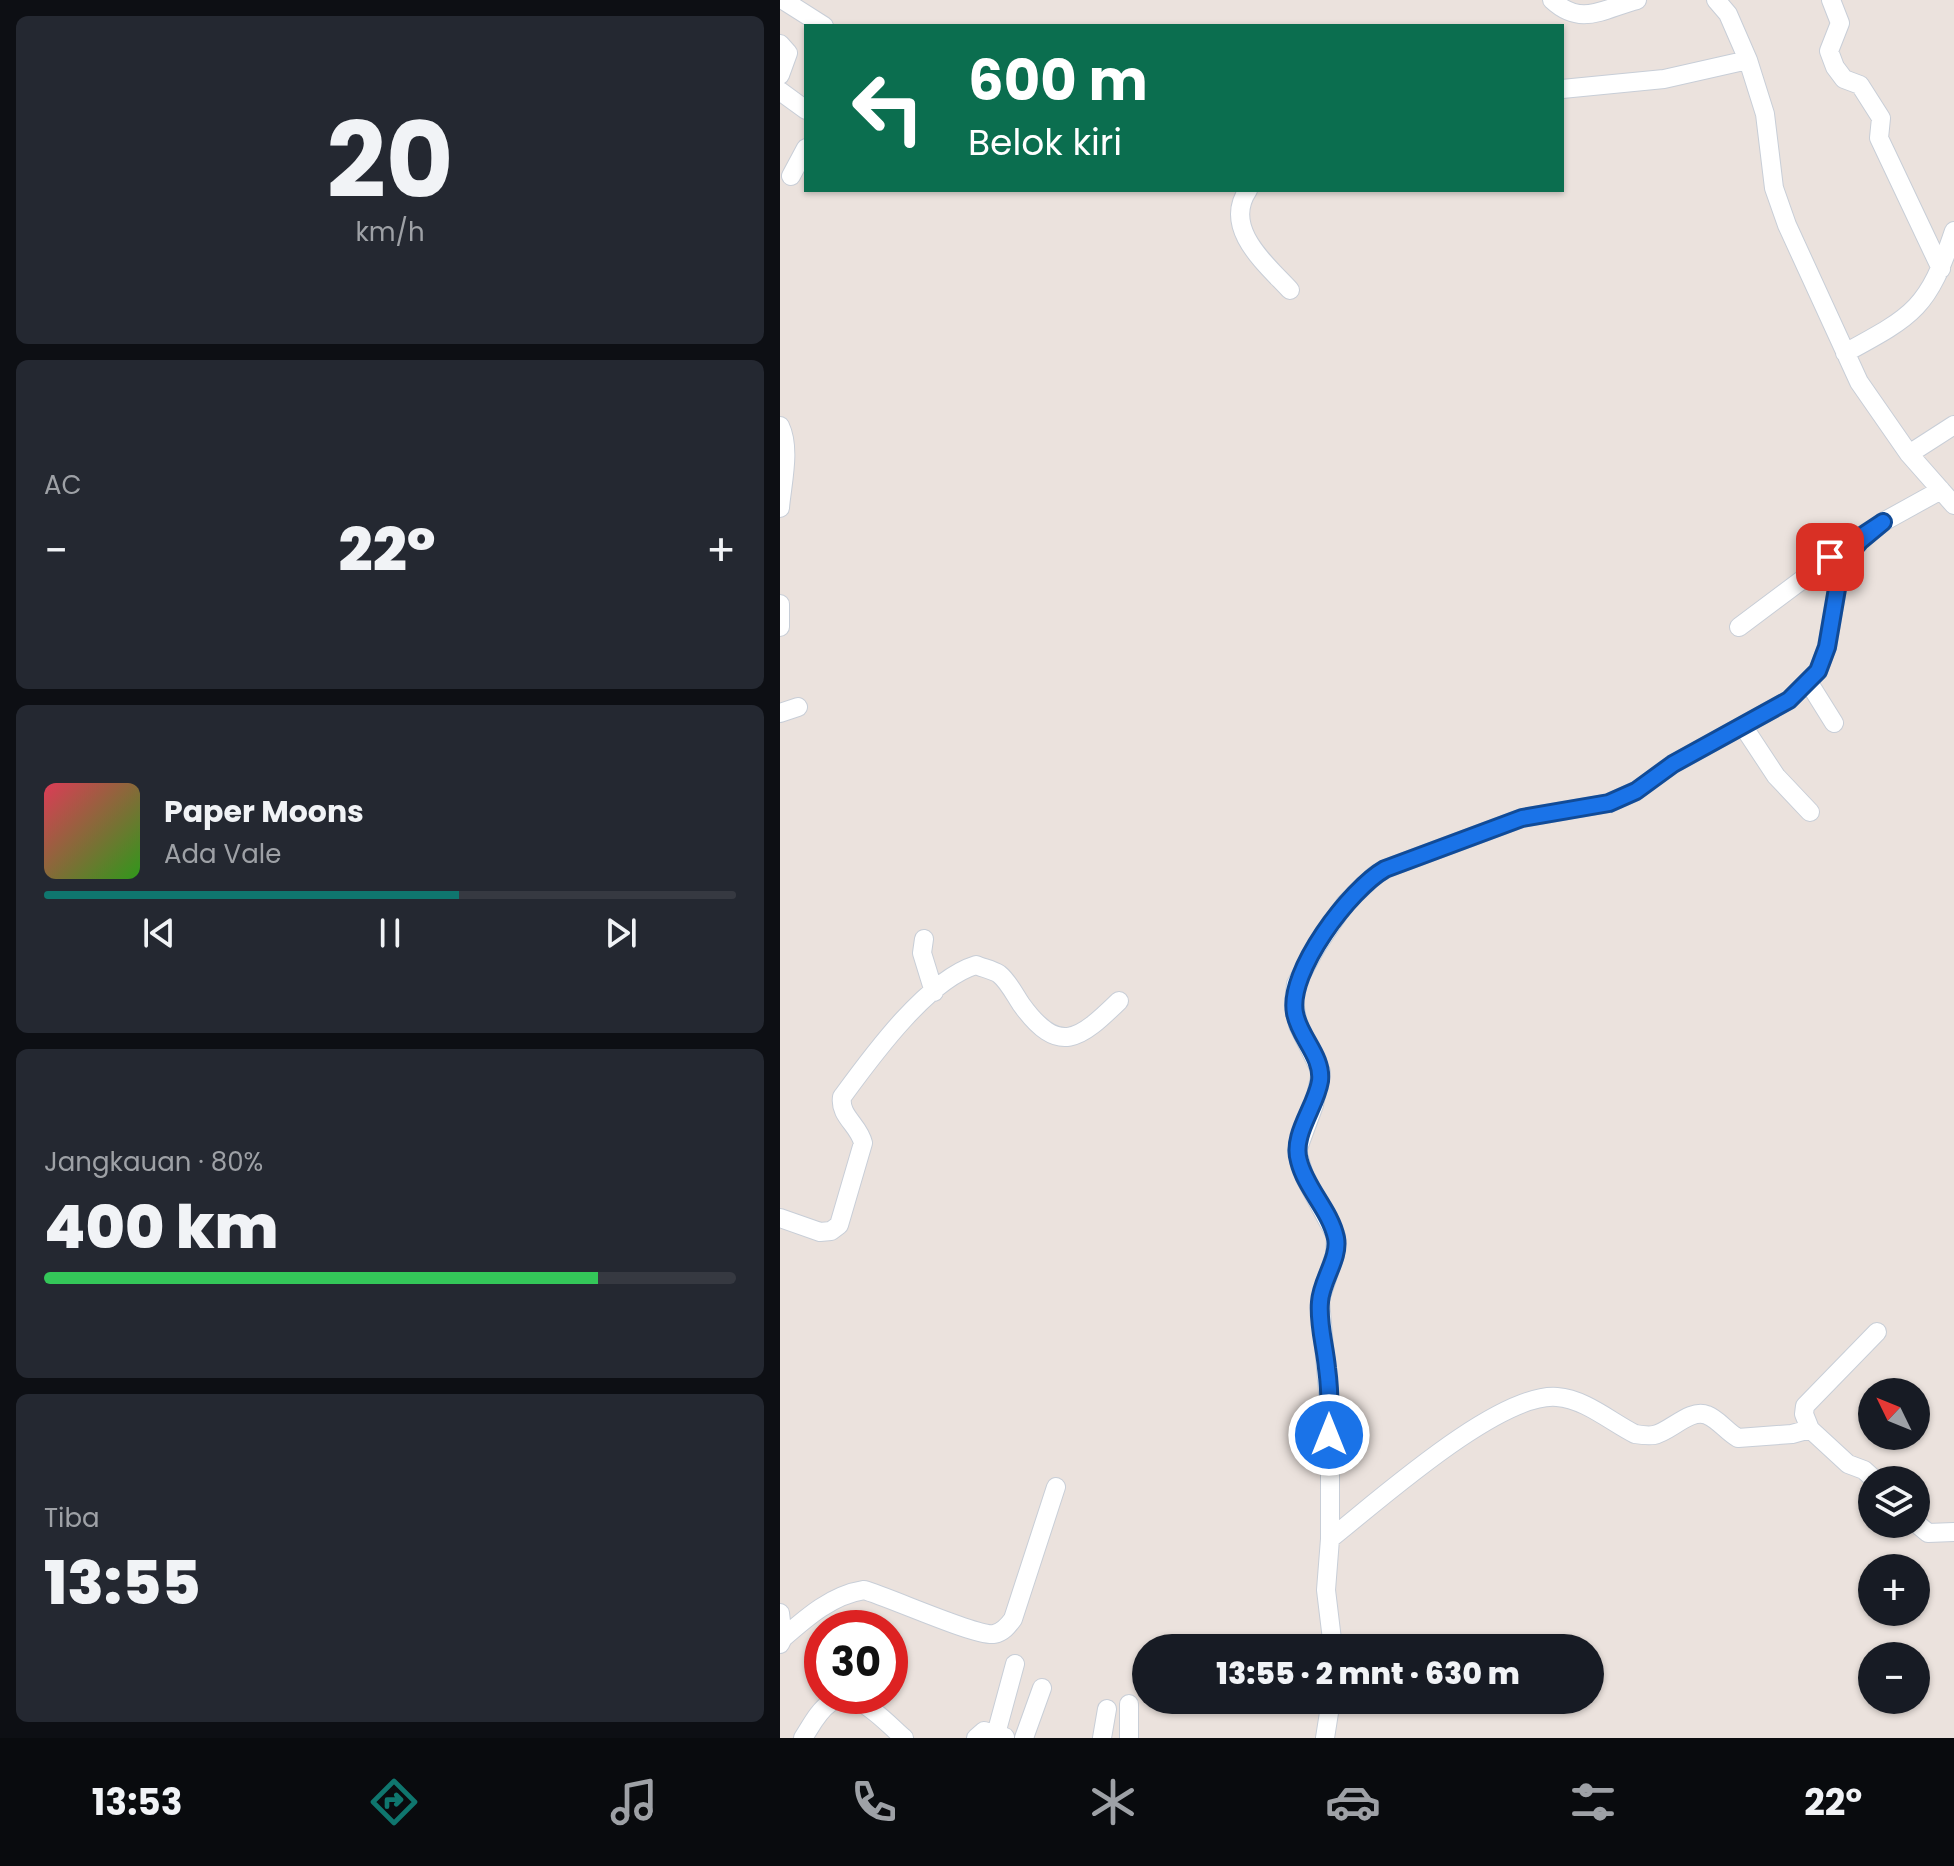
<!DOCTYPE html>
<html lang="id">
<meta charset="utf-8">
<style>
body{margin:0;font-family:Poppins,sans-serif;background:#242831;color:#f1f3f6;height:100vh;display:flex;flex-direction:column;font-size:30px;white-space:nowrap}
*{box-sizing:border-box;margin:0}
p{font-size:26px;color:#9ea1a6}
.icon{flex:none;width:44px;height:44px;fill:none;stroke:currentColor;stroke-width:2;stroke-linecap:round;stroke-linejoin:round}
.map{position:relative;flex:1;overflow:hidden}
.panel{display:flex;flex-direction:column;gap:16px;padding:16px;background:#0d0f14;width:780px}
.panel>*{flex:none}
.hud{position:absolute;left:24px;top:24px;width:760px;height:168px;border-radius:0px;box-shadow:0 2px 6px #0004;background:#0b6e4f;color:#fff;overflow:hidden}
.needle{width:52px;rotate:313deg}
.tools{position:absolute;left:1078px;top:1378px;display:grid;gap:16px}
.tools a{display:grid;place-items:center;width:72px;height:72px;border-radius:50%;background:#171b24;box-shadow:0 2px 6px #0004;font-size:40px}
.speed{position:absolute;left:24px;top:1610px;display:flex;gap:16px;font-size:40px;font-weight:700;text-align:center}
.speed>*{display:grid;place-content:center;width:104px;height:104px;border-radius:50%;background:#171b24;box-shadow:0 2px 6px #0004;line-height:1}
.speed .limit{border:12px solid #d22;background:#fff;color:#111}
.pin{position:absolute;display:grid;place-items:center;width:68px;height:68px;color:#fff;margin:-34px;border-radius:16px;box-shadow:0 4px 12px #0006}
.me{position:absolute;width:88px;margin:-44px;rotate:0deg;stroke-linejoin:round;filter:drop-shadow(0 0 6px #0008)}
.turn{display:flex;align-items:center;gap:28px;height:168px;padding:0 32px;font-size:36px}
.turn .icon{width:104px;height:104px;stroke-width:2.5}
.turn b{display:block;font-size:56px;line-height:68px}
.big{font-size:60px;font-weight:800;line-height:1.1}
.panel .tile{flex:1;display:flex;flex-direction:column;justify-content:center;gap:12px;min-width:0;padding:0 28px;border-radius:12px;background:#242831}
.panel .dial{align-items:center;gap:0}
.dial b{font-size:104px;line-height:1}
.song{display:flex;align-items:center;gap:24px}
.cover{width:96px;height:96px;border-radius:12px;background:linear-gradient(135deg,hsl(350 70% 55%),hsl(110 70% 35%))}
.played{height:8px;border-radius:4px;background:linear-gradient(90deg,#0f766e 60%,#363941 60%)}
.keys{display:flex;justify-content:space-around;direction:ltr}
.heat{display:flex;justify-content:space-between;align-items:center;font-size:44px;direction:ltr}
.charge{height:12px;border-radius:6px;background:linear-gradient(90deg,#34c759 80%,#363941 0)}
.trip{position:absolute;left:352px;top:1634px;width:472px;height:80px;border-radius:40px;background:#171b24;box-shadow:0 2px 6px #0004;font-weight:800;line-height:80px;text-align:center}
.menu{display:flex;height:128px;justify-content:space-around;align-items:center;background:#090b0e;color:#9ea1a6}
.menu .icon{width:56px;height:56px}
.menu .active{color:#0f766e}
.menu b{font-size:36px;color:#f1f3f6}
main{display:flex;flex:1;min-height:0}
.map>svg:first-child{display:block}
</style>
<main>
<section class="panel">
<div class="tile dial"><b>20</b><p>km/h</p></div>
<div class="tile"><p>AC</p>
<div class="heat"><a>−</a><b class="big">22°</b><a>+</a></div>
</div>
<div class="tile">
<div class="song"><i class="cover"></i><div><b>Paper Moons</b><p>Ada Vale</p></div></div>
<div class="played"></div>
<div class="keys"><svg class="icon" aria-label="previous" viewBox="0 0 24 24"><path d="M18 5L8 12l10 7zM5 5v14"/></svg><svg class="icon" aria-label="pause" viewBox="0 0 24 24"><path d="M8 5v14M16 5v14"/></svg><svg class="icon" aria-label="next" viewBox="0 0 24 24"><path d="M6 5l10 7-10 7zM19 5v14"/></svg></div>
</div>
<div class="tile"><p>Jangkauan · 80%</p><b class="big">400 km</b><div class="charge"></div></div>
<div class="tile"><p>Tiba</p><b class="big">13:55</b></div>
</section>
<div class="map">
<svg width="1174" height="1738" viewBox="0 0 1174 1738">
<rect width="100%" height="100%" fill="#ebe2dd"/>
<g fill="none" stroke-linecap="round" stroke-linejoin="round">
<g stroke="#c8ced7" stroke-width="20">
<path id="minor" d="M3,0l41,26
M772,0c29,27 51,9 85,0
M936,0l12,14 20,46 17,54 9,74 13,37 72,157 50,72 45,51
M1051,0l9,23 -11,28 6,16 9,12 16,6 21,33 -2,20 62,131
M0,44l8,9 -8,22
M782,89l102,-10 84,-19
M0,91l26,19
M11,176l15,-28
M468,190c-26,38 18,74 42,100
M1065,353c70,-38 83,-45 109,-122
M0,426c11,23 2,57 0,82
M1129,454l45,-29
M0,604v23
M959,627l115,-86
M1029,683l25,40
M0,713l18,-6
M963,726l33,50 34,36
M144,939l-2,14 12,39
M0,1218l40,14 11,-1 8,-6 24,-82c-4,-18 -24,-27 -21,-46 30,-41 85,-117 134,-132 7,3 17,5 23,9 9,7 16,21 22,30 38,53 59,35 98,-3
M1030,1429l-6,-15 1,-8 72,-74
M1136,1523l12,10 26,-1
M550,1539c47,-37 169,-147 227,-142 28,2 54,25 78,37 6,1 13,2 19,1 16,-3 36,-27 53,-20 11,4 20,17 31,23l54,-4 18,-5 38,35 16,6 11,10
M0,1613l3,25 -3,6
M3,1638c24,-21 49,-43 81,-48 25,7 113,47 130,44 9,-2 14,-8 19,-15l43,-132
M553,1648l-7,-58 4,-51v-124l-10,-115 15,-46 1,-18 -31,-58 -8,-27 17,-46 7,-33 -23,-47 -4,-23 2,-18 21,-38 28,-42 29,-28 11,-7 137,-51 87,-15 27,-12 37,-27 116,-64 29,-29 9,-24 12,-70 6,-18 15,-18 23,-19 58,-32
M349,1704v34
M216,1734l19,-70
M23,1738c8,-12 15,-27 27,-35 24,-19 56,20 74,35
M196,1738l8,-7 21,6
M244,1738l18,-50
M322,1738l5,-29
M545,1738l6,-38"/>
</g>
<use href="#minor" stroke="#fff" stroke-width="18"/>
</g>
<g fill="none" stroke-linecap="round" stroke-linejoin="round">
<g stroke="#114b97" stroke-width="20">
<path id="route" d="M549,1435c1,-22 1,-45 -2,-67 -2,-22 -9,-44 -7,-66 1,-21 20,-44 16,-64 -6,-28 -30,-49 -37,-77 -8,-26 17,-54 21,-80 3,-25 -21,-44 -25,-68 -8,-41 55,-124 90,-144l137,-51 87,-15 27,-12 37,-27 116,-64 29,-29 9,-24 12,-70 6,-18 15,-18 23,-19 -53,35"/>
</g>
<use href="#route" stroke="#1a73e8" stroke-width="14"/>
</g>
</svg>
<div class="tools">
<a><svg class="needle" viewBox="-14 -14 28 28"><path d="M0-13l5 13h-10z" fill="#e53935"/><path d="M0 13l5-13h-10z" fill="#9ea1a6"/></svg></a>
<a><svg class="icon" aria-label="layers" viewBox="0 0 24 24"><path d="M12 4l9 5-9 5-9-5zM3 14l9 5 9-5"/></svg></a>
<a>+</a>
<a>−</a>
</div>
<div class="speed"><div class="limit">30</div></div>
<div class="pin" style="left:1050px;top:557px;background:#d93025"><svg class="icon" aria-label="arrive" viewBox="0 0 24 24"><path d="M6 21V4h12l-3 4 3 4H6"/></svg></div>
<svg class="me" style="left:549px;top:1435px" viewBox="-20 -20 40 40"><circle r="17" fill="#1a73e8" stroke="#fff" stroke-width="3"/><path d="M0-11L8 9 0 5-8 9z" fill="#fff"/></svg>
<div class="trip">13:55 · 2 mnt · 630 m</div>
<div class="hud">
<div class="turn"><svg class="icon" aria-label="left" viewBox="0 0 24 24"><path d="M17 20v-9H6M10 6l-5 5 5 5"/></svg><div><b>600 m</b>Belok kiri</div></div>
</div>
</div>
</main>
<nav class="menu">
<b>13:53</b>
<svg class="icon active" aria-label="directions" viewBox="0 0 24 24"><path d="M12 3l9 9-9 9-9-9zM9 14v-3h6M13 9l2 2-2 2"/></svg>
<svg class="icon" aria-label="music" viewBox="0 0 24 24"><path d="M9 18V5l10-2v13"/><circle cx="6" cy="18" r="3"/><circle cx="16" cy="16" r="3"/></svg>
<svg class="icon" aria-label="phone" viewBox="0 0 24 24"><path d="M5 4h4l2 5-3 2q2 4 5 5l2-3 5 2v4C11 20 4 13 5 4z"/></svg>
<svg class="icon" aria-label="climate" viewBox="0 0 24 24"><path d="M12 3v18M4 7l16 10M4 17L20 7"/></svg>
<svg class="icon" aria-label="car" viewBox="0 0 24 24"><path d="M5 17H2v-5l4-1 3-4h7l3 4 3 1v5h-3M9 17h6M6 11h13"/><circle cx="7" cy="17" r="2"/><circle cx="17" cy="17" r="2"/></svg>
<svg class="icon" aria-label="filters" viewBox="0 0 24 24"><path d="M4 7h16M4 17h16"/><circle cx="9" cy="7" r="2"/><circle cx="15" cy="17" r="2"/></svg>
<b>22°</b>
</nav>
